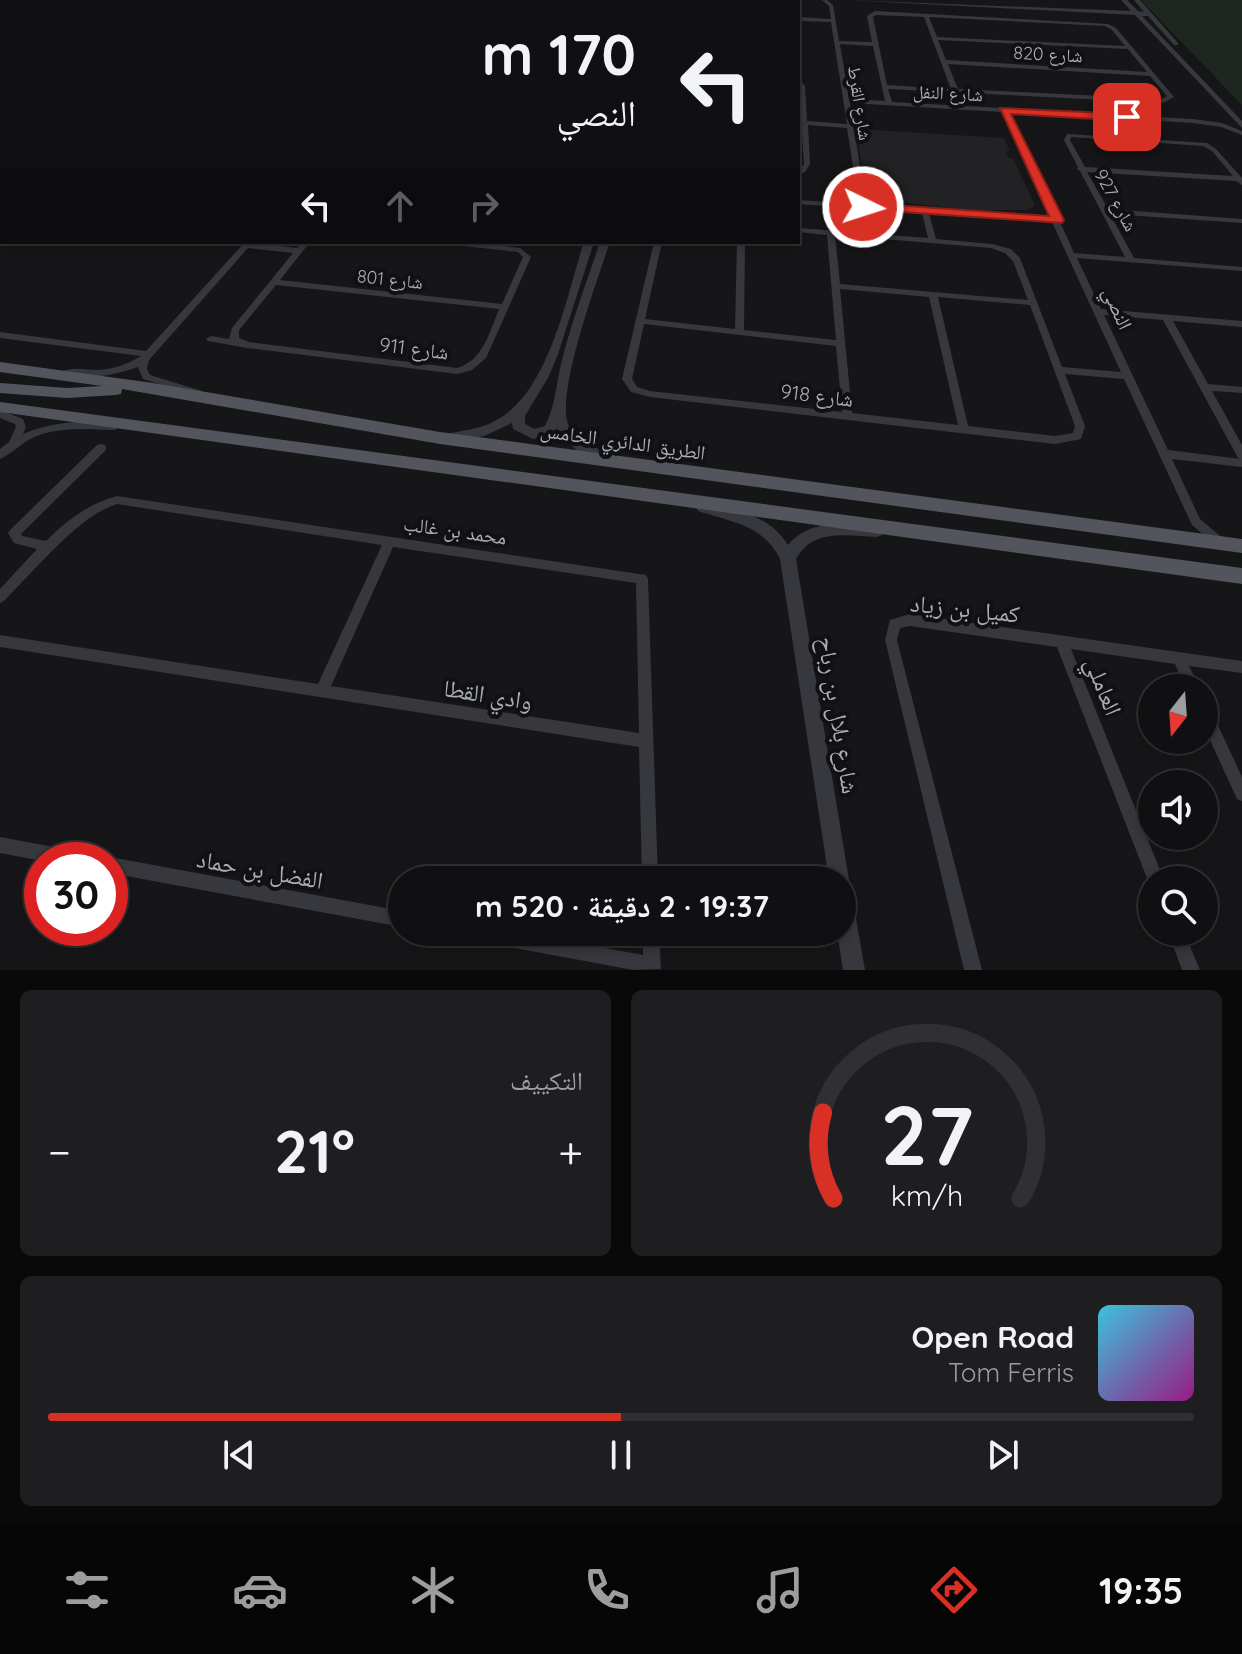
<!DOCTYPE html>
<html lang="ar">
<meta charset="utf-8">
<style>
body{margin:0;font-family:Quicksand,"Noto Naskh Arabic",sans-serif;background:#1e1e20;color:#f1f3f6;direction:rtl;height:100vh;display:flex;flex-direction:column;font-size:30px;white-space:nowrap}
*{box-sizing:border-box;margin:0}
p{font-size:26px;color:#9c9d9f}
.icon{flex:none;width:44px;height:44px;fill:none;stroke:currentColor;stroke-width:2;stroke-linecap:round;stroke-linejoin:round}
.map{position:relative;height:970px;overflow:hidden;direction:ltr}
.sheet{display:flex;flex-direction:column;gap:20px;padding:20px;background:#09090a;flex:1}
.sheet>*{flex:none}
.guide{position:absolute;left:0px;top:0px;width:800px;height:244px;box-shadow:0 4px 12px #0003,0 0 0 2px #303032;direction:rtl;background:#101012;color:#f1f3f6;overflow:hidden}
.needle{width:52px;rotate:197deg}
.buttons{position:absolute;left:1138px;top:674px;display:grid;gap:16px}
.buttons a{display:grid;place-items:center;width:80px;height:80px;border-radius:50%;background:#101012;box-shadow:0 4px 12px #0003,0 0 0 2px #303032;font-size:40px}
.speed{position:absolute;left:24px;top:842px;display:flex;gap:16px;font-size:40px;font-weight:700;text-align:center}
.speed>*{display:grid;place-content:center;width:104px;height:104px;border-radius:50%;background:#101012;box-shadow:0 4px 12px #0003,0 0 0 2px #303032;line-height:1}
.speed .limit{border:12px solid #d22;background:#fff;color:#111}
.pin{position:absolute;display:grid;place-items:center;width:68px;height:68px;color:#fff;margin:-34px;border-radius:16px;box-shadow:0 4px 12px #0006}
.me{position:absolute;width:88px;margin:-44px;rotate:94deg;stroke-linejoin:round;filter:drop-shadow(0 0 6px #0008)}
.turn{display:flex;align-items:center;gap:28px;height:168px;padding:0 32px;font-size:36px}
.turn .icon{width:104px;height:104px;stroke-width:2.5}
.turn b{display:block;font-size:56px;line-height:68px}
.lanes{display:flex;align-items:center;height:76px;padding:0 32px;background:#0003;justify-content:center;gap:40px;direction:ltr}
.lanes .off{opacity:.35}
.big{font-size:60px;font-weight:700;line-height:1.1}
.sheet .tile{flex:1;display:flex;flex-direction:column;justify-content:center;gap:12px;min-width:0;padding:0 28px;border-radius:12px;background:#1e1e20}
.sheet .dial{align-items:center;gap:0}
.dial svg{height:208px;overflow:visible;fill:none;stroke:#303032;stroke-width:7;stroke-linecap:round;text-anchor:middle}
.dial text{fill:#f1f3f6;stroke:none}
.song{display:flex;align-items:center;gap:24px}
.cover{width:96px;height:96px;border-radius:12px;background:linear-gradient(135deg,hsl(190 70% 55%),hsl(310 70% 35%))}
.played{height:8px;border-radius:4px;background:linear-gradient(90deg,#d93025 50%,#303032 50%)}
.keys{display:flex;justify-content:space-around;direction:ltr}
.heat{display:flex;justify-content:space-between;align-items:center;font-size:44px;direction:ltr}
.sheet .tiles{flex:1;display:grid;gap:20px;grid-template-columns:1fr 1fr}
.tile:last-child{grid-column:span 2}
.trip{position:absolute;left:388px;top:866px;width:468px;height:80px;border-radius:40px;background:#101012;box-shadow:0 4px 12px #0003,0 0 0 2px #303032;font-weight:700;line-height:80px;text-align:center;direction:rtl}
.tab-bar{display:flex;height:128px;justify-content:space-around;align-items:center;background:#060607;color:#9c9d9f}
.tab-bar .icon{width:56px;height:56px}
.tab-bar .on{color:#d93025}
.tab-bar b{font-size:36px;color:#f1f3f6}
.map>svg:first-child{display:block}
</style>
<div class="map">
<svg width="1242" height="970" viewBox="0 0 1242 970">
<rect width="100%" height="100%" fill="#161618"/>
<path fill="#222225" d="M856,129l148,9 6,13 -4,1 3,6h4l22,48 -8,4h-57l-91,-10 -13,-7z"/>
<path fill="#1e261f" d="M1141,0h101v105z"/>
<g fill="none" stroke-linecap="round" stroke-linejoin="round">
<path fill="#37383d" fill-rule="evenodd" d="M290,0h5l-1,2h-5z
M435,0h4l-1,2h-4z
M486,0h4l-1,2h-4z
M822,0h5l6,5 6,36 33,1 -5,-26 8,-5 233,13 8,4 58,69 -11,6 -275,-14 4,13 301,17 29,4 20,8v4l-21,-8 -28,-4 -185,-11 50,106 4,2 -2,2 14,31 51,4 -45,-86 -3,-2 1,-2 -14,-27 3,-6 140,9 9,6 26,29v7l-6,-4 -149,-9 21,37 134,10v4l-132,-9 24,44 108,9v4l-165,-13 24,51 141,12v6l-69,-6 35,63 34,3v6l-30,-2 30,54v22l-70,-8 28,60 25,21 2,3 -2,3 -4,2 -4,-2 -25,-21 -68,-146 -59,-5 20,52 -4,13 -26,5 -405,-47 -19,-5 -9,-13 32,-137h8l-17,77 90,10 2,-87h8l-1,88 92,10 -9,-105 -29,-3v-4l130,10 -6,-25 -124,-9v-4l61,4 -12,-76 -39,-3 2,39 -5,8 -7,3v-4l6,-7 -6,-86 7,8 2,35 40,3 -16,-102 -33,-1 3,1v27l-3,2v-34l33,2 -2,-13zM876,15l48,2 27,72 -64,-4 -14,-68zM929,17l176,9 7,4 13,16 -188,-9zM938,40l190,9 19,23 -201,-12zM840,44l33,2 12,55 -36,-2zM948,64l202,12 17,20 -5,3 -204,-10zM850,103l152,9 48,105 -184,-13zM1071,137l132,9 9,5 21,25 -148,-9 -15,-27zM929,213l123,9 69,150 -59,-5 -42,-109 -9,-9 -19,-5 -56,-5zM835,235l156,13 14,5 8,8 15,39 -188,-16zM840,289l89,8 29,128 -106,-12zM938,297l92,8 45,121 -2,7 -18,3 -87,-10zM1104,315l59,5 75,138 3,1 -73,-9zM644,324l192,22 6,66 -192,-21 -13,-4 -5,-8z
M0,11h2v4h-2z
M2,29v4l-2,1v-4z
M0,50h2v4h-2z
M0,73h2v4h-2z
M2,111v4l-2,1v-4z
M0,130h2v4h-2z
M0,143h2v5h-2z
M245,242l52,6 5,-6h8l-30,38 222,24 21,-47 -5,-5 -73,-8 -4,-2h26l53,6 11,9 -45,101 -14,12 -15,4 -210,-26 -39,-7 -2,-2 5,-3 18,3 3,-11 61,-75 -45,-5 -99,112 -2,9 3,6 52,16 2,2 -2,2 -3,1 -56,-17 -5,-12c-19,7 -59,16 -77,5 10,-6 26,-2 38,-2 15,-1 29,-6 42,-14l-141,-18v-6l146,19zM276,285l223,24c-9,22 -16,52 -42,59l-208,-26 -10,-4v-8z
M0,410l23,9 3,8 -3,7c30,-13 60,-13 92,-12l5,4 -5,4c-27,-1 -57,-4 -83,8 -11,6 -21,16 -32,21v-10l9,-7 7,-15 -1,-3 -15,-6z
M101,444l4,1 1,3 -1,3 -84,83 1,2 24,5c21,-21 42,-37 71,-45l529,79 2,4 10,301h-16l-3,-133 -639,-100v-12l318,49 64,-139 -265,-41c-27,9 -46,29 -65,47 -16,16 -32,33 -48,50l-4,2v-14l37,-40 -23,-6 -6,-10 2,-3 87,-85zM393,547l243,36 3,150 -308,-47z
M910,614l332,47v12l-53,-7 11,22h-14l-11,-24 -104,-15 93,231h-12v6h-2l-93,-239 -147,-21 -10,2 -3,12 85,330h-18l-79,-330 5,-20z
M1204,704l5,2 33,71v24l-5,-2 -33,-72z
M0,837l81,15 6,2 2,6 -47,1 -42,-8z
M110,857l292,54v16l-292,-54v-13h-6z
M464,932h54l125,23v-23h16l2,37 -28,1 -161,-30 -6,-2z
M1168,932h16l16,38h-18z"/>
<path fill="#37383d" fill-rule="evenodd" d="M620,0h7l2,2h-7z
M846,0l285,11 -10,-11h6l11,11 6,1 -10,-12h6l38,43v2h-4l-26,-29h-6l100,105v7l-107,-113z
M584,242h10l-36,112 -9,22 -24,40v8l9,5 11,-3c11,-21 11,-44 17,-66 10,-40 25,-79 38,-118h10c-12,36 -54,149 -42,182 6,18 30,25 46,30l2,4 -2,4c-22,3 -47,-16 -57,-34l-2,4 -22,7 -20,-10 -1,-6 -28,13 -35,7 -5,-2 -2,-3 2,-3c17,-5 33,-5 49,-13 56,-27 73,-125 91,-180z
M703,501c32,9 66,13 85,44 22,-27 58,-21 89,-20l5,2 2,4 -2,4 -5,2c-30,-1 -64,-9 -81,22l53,321 -3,7 3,2 3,7 13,74h-22l-6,-38h5v-52h-13l-49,-321c-17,-34 -48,-37 -82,-48l-2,-4 2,-4z"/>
<path fill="#53555c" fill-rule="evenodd" d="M0,362l153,21 287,49 802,107v14l-802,-109 -318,-55 -1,5 -5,1 -49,3 -67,-5v-10l67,5 35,-2 -102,-14z
M0,402l1242,166v16l-1242,-172z"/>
</g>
<path fill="#d93025" stroke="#8d1f18" stroke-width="2" d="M1000,108l127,6 5,3 -5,4 -116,-7 53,106 -2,3 -204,-14v-5l5,-1 186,13z"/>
<g text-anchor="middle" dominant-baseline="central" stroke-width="8" stroke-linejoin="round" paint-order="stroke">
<g font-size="18" fill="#a8adb8" stroke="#111113">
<text transform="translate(1048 54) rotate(3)">شارع 820</text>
<text transform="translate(948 93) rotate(3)">شارع النفل</text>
<text transform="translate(860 103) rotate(81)">شارع القرط</text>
<text transform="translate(1116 200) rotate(61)">شارع 927</text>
<text transform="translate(390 279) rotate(6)">شارع 801</text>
</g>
<g font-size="20" fill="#a8adb8" stroke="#111113">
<text transform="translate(1118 308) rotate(66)">النصي</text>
<text transform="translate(414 348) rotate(7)">شارع 911</text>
<text transform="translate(817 395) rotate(7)">شارع 918</text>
<text transform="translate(623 441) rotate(8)">الطريق الدائري الخامس</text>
<text transform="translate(455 530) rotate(8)">محمد بن غالب</text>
</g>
<g font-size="24" fill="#a8adb8" stroke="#111113">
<text transform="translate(965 608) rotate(6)">كميل بن زياد</text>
<text transform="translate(1104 686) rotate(68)">العاملي</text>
<text transform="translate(488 694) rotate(9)">وادي القطا</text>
<text transform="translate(839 715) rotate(81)">شارع بلال بن رباح</text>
<text transform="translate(260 869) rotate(10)">الفضل بن حماد</text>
</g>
</g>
</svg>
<div class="buttons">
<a><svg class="needle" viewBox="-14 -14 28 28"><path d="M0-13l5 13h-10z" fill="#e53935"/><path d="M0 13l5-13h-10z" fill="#9c9d9f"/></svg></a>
<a><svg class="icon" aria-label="sound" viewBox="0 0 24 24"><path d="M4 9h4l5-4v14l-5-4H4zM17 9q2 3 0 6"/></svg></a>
<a><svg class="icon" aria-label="search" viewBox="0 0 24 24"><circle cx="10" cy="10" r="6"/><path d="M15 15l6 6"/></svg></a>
</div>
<div class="speed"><div class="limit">30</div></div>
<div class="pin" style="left:1127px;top:117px;background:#d93025"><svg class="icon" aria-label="arrive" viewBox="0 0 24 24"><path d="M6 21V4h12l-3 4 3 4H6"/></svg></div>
<svg class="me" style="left:863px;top:207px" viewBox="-20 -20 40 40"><circle r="17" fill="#d93025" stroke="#fff" stroke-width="3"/><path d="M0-11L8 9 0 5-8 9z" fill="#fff"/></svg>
<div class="trip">19:37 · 2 دقيقة · 520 m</div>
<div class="guide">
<div class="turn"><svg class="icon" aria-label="left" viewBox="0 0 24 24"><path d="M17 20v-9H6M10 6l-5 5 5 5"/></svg><div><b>170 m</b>النصي</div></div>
<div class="lanes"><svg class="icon" aria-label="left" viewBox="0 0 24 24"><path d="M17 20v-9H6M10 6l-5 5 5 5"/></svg><svg class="icon off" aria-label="ahead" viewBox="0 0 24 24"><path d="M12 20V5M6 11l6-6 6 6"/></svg><svg class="icon off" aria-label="right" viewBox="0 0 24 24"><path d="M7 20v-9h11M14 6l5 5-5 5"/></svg></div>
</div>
</div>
<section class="sheet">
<div class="tiles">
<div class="tile dial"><svg viewBox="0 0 100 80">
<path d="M14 69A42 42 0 1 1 86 69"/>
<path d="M14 69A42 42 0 0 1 10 36" stroke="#d93025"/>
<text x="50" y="56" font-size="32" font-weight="700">27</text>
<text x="50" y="72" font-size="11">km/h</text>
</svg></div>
<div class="tile"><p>التكييف</p>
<div class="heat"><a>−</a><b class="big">21°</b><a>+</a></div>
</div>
<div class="tile">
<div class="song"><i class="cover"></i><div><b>Open Road</b><p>Tom Ferris</p></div></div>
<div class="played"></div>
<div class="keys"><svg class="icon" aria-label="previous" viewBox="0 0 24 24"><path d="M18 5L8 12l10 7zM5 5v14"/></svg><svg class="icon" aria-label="pause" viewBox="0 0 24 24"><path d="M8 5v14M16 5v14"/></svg><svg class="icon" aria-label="next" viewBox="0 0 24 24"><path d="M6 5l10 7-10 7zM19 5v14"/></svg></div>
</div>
</div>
</section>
<nav class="tab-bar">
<b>19:35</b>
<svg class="icon on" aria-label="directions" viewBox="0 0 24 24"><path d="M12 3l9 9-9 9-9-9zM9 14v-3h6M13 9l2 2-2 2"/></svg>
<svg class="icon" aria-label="music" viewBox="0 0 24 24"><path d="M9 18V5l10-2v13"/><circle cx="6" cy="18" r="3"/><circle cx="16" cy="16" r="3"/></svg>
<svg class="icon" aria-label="phone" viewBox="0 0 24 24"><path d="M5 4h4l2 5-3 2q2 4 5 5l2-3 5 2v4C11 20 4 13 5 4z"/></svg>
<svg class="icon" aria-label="climate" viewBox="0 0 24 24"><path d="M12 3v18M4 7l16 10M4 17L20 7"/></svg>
<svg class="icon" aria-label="car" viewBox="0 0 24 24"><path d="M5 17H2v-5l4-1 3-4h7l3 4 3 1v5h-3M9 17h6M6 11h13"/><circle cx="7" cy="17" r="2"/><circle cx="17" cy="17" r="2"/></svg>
<svg class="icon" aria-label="filters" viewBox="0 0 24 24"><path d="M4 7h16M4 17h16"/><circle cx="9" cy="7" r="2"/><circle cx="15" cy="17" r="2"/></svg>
</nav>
